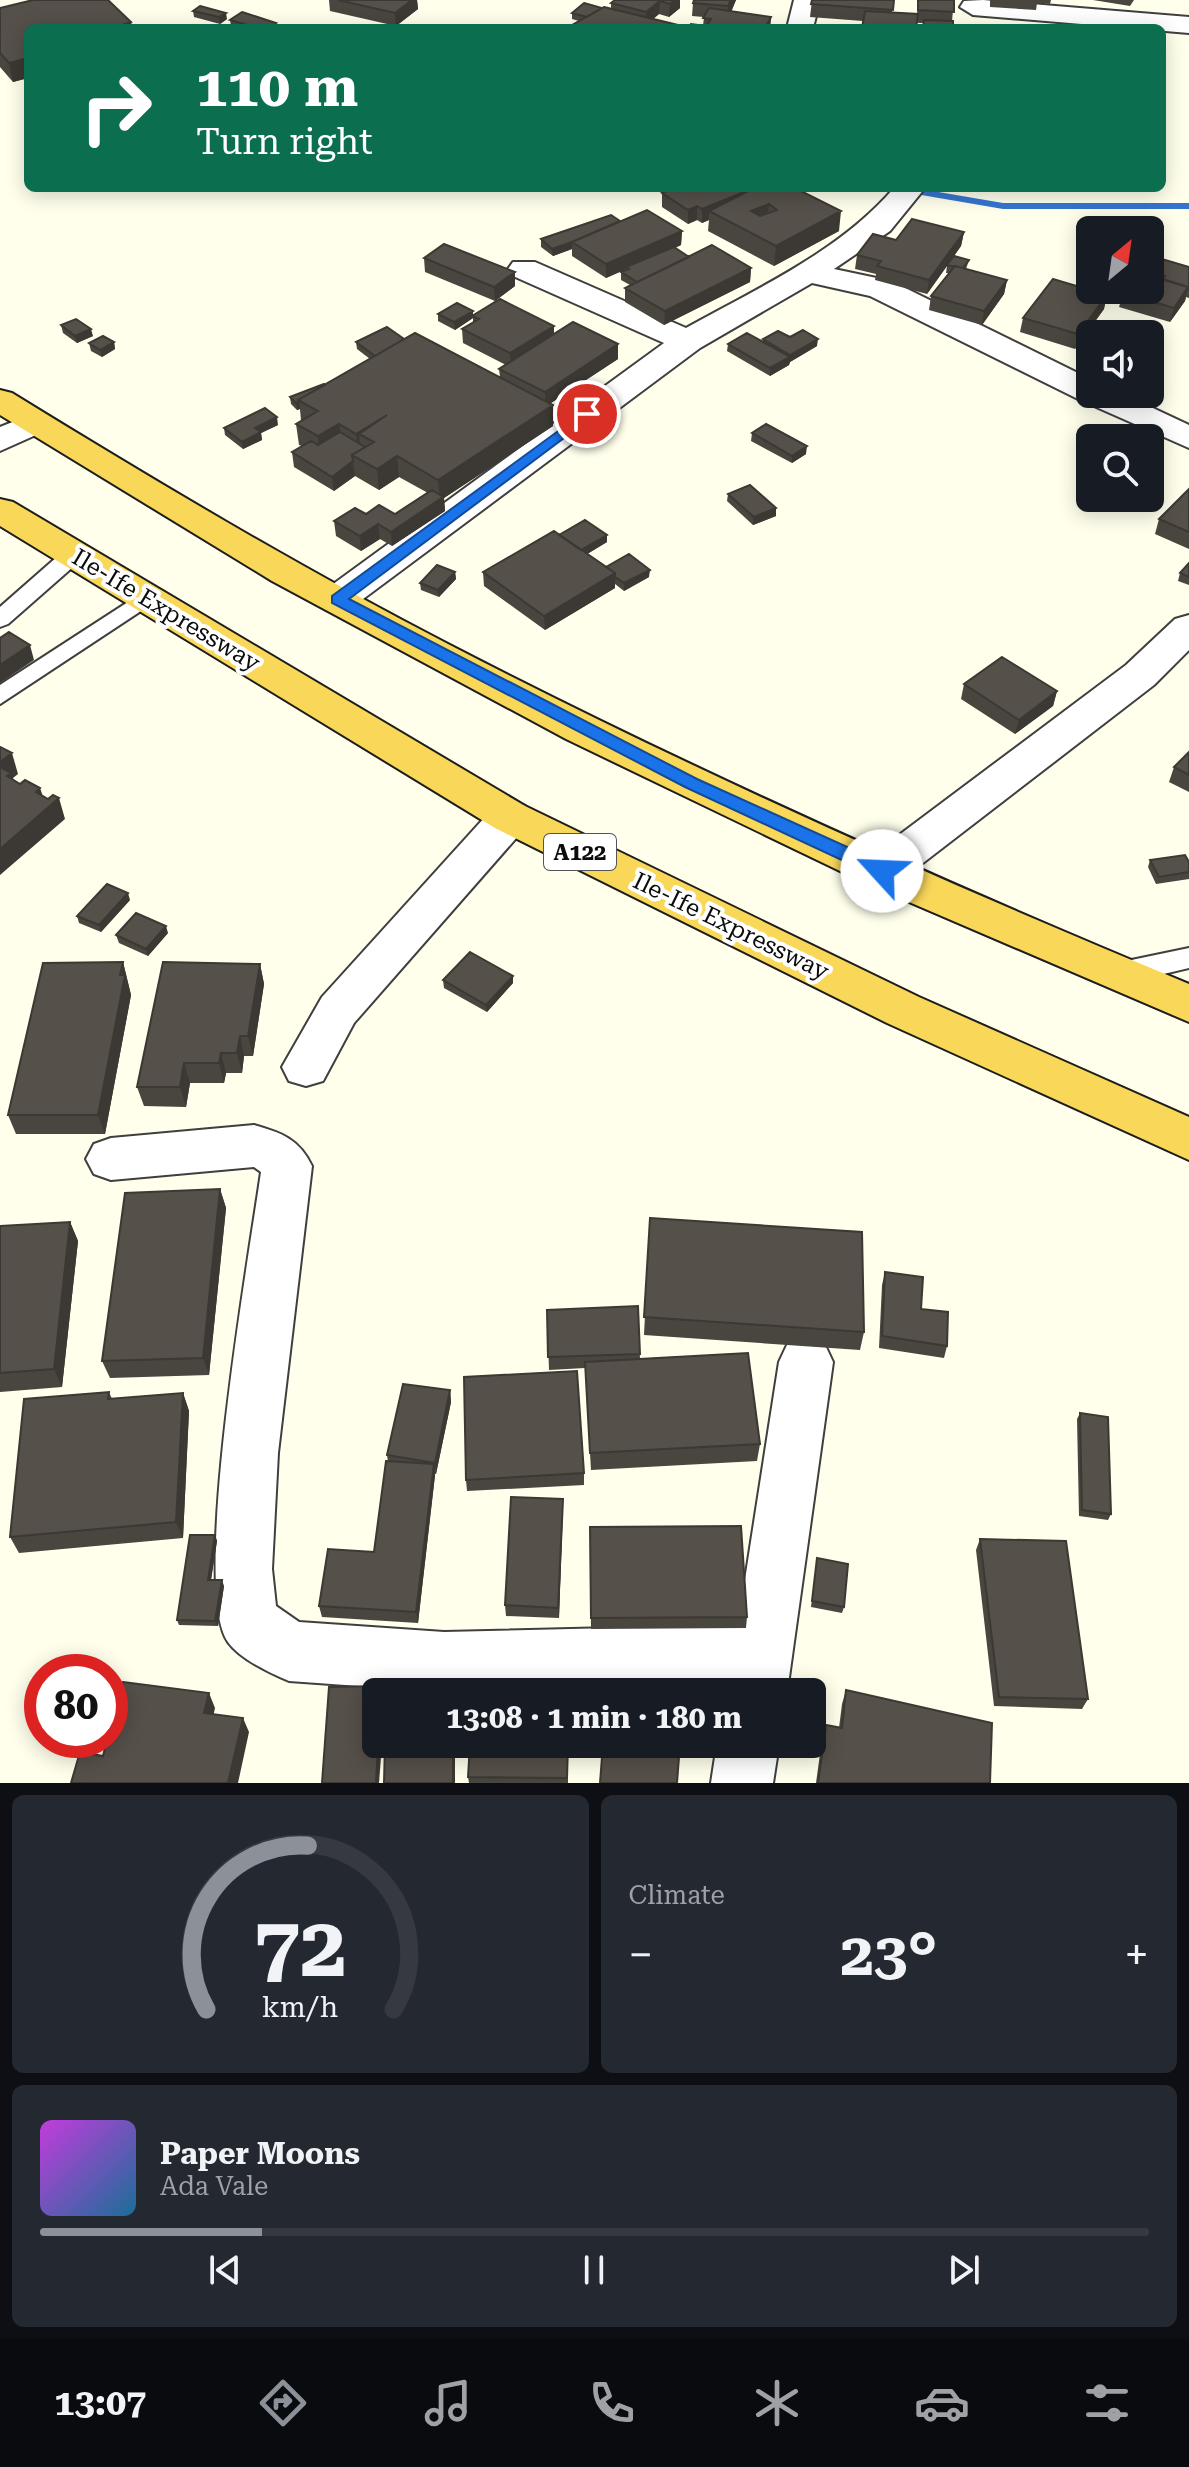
<!DOCTYPE html>
<meta charset="utf-8">
<style>
body{margin:0;font-family:"Roboto Serif",serif;background:#242831;color:#f1f3f6;height:100vh;display:flex;flex-direction:column;font-size:30px;white-space:nowrap}
*{box-sizing:border-box;margin:0}
p{font-size:26px;color:#9ea1a6}
.icon{flex:none;width:44px;height:44px;fill:none;stroke:currentColor;stroke-width:2;stroke-linecap:round;stroke-linejoin:round}
.map{position:relative;height:1783px;overflow:hidden}
.details{display:flex;flex-direction:column;gap:12px;padding:12px;background:#0d0f14;flex:1}
.details>*{flex:none}
.top-card{position:absolute;left:24px;top:24px;width:1142px;height:168px;border-radius:12px;box-shadow:0 4px 20px #0003;background:#0b6e4f;color:#fff;overflow:hidden}
.needle{width:52px;rotate:29deg}
.buttons{position:absolute;left:1076px;top:216px;display:grid;gap:16px}
.buttons a{display:grid;place-items:center;width:88px;height:88px;border-radius:12px;background:#171b24;box-shadow:0 4px 20px #0003;font-size:40px}
.speed{position:absolute;left:24px;top:1654px;display:flex;gap:16px;font-size:40px;font-weight:700;text-align:center}
.speed>*{display:grid;place-content:center;width:104px;height:104px;border-radius:50%;background:#171b24;box-shadow:0 4px 20px #0003;line-height:1}
.speed .limit{border:12px solid #d22;background:#fff;color:#111}
.pin{position:absolute;display:grid;place-items:center;width:68px;height:68px;color:#fff;margin:-34px;border:4px solid #fff;border-radius:50%;box-shadow:0 2px 8px #0007}
.me{position:absolute;width:88px;margin:-44px;rotate:295deg;stroke-linejoin:round;filter:drop-shadow(0 0 6px #0008)}
.turn{display:flex;align-items:center;gap:28px;height:168px;padding:0 40px;font-size:36px}
.turn .icon{width:104px;height:104px;stroke-width:2.5}
.turn b{display:block;font-size:56px;line-height:68px}
.big{font-size:60px;font-weight:700;line-height:1.1}
.details .card{flex:1;display:flex;flex-direction:column;justify-content:center;gap:12px;min-width:0;padding:0 28px;border-radius:12px;background:#242831}
.details .dial{align-items:center;gap:0}
.dial svg{height:208px;overflow:visible;fill:none;stroke:#363941;stroke-width:7;stroke-linecap:round;text-anchor:middle}
.dial text{fill:#f1f3f6;stroke:none}
.song{display:flex;align-items:center;gap:24px}
.cover{width:96px;height:96px;border-radius:12px;background:linear-gradient(135deg,hsl(290 70% 55%),hsl(200 70% 35%))}
.played{height:8px;border-radius:4px;background:linear-gradient(90deg,#8c9099 20%,#363941 20%)}
.keys{display:flex;justify-content:space-around;direction:ltr}
.heat{display:flex;justify-content:space-between;align-items:center;font-size:44px;direction:ltr}
.details .tiles{flex:1;display:grid;gap:12px;grid-template-columns:1fr 1fr}
.card:last-child{grid-column:span 2}
.trip{position:absolute;left:362px;top:1678px;width:464px;height:80px;border-radius:12px;background:#171b24;box-shadow:0 4px 20px #0003;font-weight:700;line-height:80px;text-align:center}
.menu{display:flex;height:128px;justify-content:space-around;align-items:center;background:#090b0e;color:#9ea1a6}
.menu .icon{width:56px;height:56px}
.menu .current{color:#8c9099}
.menu b{font-size:36px;color:#f1f3f6}
.map>svg:first-child{display:block}
</style>
<div class="map">
<svg width="1189" height="1783" viewBox="0 0 1189 1783">
<rect width="100%" height="100%" fill="#ffffec"/>
<g fill="none" stroke-linecap="round" stroke-linejoin="round">
<path fill="#3675cf" fill-rule="evenodd" d="M893,188h22l88,15h186v6h-186l-105,-18z"/>
<g stroke="#3f3f3f" stroke-width="4">
<path id="service" d="M74,547l11,7 -3,5 -74,65 -8,3v-20l66,-58z
M145,591l8,2 3,5 -3,5 -153,101v-19z
M1189,948v20l-72,17 -10,-4 -3,-7 3,-7 10,-4z"/>
</g>
<g stroke="#3f3f3f" stroke-width="4">
<path id="minor" d="M794,0h26l-7,28h-26z
M983,0l206,17v16l-216,-18 -13,-8 4,-6z
M894,188h31l-35,43 -56,38 57,12 199,98v15h33l66,31v23l-111,-49 -208,-103 -58,-13 -112,65 -349,260 -13,3 -13,-3 -6,-9 6,-9 339,-247 -151,-67 -5,-7 5,-7h22l151,66c72,-40 154,-77 208,-140z
M35,413l12,3 5,7 -5,7 -47,21v-24z
M1189,615v35l-35,35 -257,198 -15,4 -15,-4 -7,-12 7,-12 259,-194 49,-46z
M510,802l15,4 6,11 -6,11 -171,195 -31,58 -17,5 -17,-5 -7,-14 40,-70 173,-191z
M254,1125c28,8 45,14 58,41l-34,287 -6,116 4,37 23,16 145,10 294,-7 41,-263 8,-17 19,-8 19,8 8,17 -46,330h-60l1,-7 -284,7 -155,-11c-19,-8 -49,-22 -61,-39 -38,-53 22,-391 33,-470l-7,-5 -143,13 -17,-6 -8,-15 8,-15 17,-6z
M717,1744h62l-6,39h-62z"/>
</g>
<g stroke="#1d1d1d" stroke-width="4">
<path id="trunk" d="M0,390l12,3c143,88 287,174 436,251 242,125 490,236 741,340v38l-322,-138 -301,-145 -294,-158 -272,-166z
M0,499l13,3 512,304 394,191 270,120v43l-302,-137 -392,-195 -495,-302z"/>
</g>
<use href="#service" fill="#fff" fill-rule="evenodd"/>
<use href="#minor" fill="#fff" fill-rule="evenodd"/>
<use href="#trunk" fill="#f8d759" fill-rule="evenodd"/>
</g>
<path fill="#49453f" d="M329,0h88l1,9 -22,17 -66,-15z
M680,0v8l-11,9 -10,-3 -6,5 24,9h-104l-1,-3 7,-4 -7,-2v-6l30,-5 9,1v-6z
M736,0l-5,11 40,6 -1,11h-81l14,-2 1,-9 -12,-1 1,-13z
M812,0h82l-2,12 25,2 1,-14h36l-2,21 1,7h-30v-5l-60,-2 -53,-4z
M990,0h61l-1,4 -13,-1 -1,7 -46,-3z
M1093,0h41l-4,6z
M0,8l131,14 1,6h-104v50l-15,4 -13,-15z
M193,11l34,8 -7,5 -26,-7z
M230,20l46,3 1,5h-40l-6,-2z
M795,188l44,43 -65,35 -66,-35 1,-11 -7,3 -5,-3 -9,4 -26,-17v-14l45,-4z
M620,221l62,10 -1,14 -6,3 14,9 62,11 -1,14 -86,43 -39,-23v-14l5,-3 -9,-5v-8l5,-2v-1l-20,9 -34,-22v-7l-19,7 -12,-9v-8z
M964,232l-3,14 -7,10 15,4 -3,9 41,11 -3,14 -22,31 -53,-15 2,-14 18,-23h-3l1,-7 -20,28 -52,-14 1,-6 -21,-5 2,-14 39,-15z
M424,258l91,14v14l-20,15 -70,-29z
M1150,264l39,3v31l-3,-1 -1,4 -15,21 -51,-15 4,-13 -3,-1 -6,10 -9,-2 -1,8 -29,40 -55,-17 3,-14 75,-26 1,-2h51z
M438,314l35,1 81,11v8l64,25 -69,45 4,22 -109,72 1,13 -53,35 -12,-7 -19,12 -25,-15 -2,-15 32,-7h29l33,-21 -29,-16 -20,13 -24,-14 -21,15 -40,-24 -2,-15 10,-6 -3,-1 -3,-21 5,-3 -1,-12 -3,1 -6,-6 -1,-7 35,-12 45,-26 -13,-10 -1,-7 48,-3 96,38 -1,-8 7,-4 -43,-22 -1,-14 11,-7v-4l-18,12 -17,-9z
M61,325l32,11 -16,7 -14,-10z
M790,337l27,9 -27,16 -1,3 -19,11 -43,-25 1,-7 34,-2 1,-3z
M114,342l1,7 -13,8 -11,-6 -2,-8z
M278,425l-17,8 1,7 -19,9 -18,-14 -1,-7z
M752,433l54,21 -14,9 -41,-22z
M1189,489v60l-34,-15 4,-15z
M728,494l48,14v8l-23,9 -26,-24z
M559,535l48,7 -20,12 19,13 43,10 -25,14 -9,-7v4l-70,42 -61,-44 -1,-14z
M1189,563v22l-11,-4 2,-8z
M455,572l1,7 -17,18 -18,-7 -1,-7z
M964,684l93,7 -4,15 -38,28 -54,-35z
M1189,752v40l-20,-10 5,-15z
M1150,860l39,2v17l-33,5 -8,-17z
M130,900l-29,32 -22,-9 -2,-7z
M168,933l-20,23 -29,-13 -3,-8z
M123,962l8,33 -26,139h-89l-8,-19z
M260,964l4,20 -11,72h-9l-2,17h-16l-2,10h-34l-4,24 -42,-1 -7,-19z
M443,980l70,3 -26,29 -43,-24z
M220,1189l6,19 -17,167 -99,3 -8,-17z
M650,1218l214,114 -4,18 -216,-15z
M70,1222l8,19 -16,146 -62,5v-166z
M885,1272l36,37 26,37 -3,12 -65,-10 3,-63z
M638,1306l2,53 120,85 -3,17 -166,9 -6,-102 -36,2 -2,-60z
M450,1390l1,12 -15,72h-1l-17,149 -96,-6 -3,-11 55,-54 14,-90 -1,-7z
M109,1392l3,7 71,-6 6,18 -6,127 -164,15 -9,-16z
M1080,1413l31,101 -3,6 -29,-4 -2,-97z
M584,1473v12l-117,6 -1,-11z
M563,1499l-4,119 -53,-2 -1,-11z
M590,1527l157,90 -1,11 -155,1z
M215,1535l2,6 -6,39 13,6 -6,40 -39,-1 -2,-5z
M980,1539l108,160 -6,10 -88,-3 -18,-156z
M817,1558l27,49 -2,6 -31,-6z
M846,1690l144,93h-174l6,-44 4,-14 13,3 3,-24z
M568,1744v39h-99l-1,-6z"/>
<path fill="#3c3833" d="M412,0h5l1,9 -22,17 -1,-13z
M670,0h10v8l-11,9z
M731,0h5l-8,20v-14z
M660,1l-1,13 -13,11v-13z
M226,13l1,6 -7,5 -1,-7z
M771,17l-1,11h-5z
M131,22l1,6h-9l-1,-3z
M28,58v20l-15,4 -4,-19z
M756,188l-47,23v9l-7,3v-14z
M769,204l-2,20 -16,-13z
M697,206v14l-9,4v-14z
M841,211l-2,20 -65,35 2,-20z
M682,231l-1,14 -75,33v-14z
M964,232l-3,14 -34,48 2,-14z
M572,242v7l-19,7 -1,-7z
M751,268l-1,14 -86,43 1,-14z
M515,272v14l-20,15 -1,-14z
M1007,280l-3,14 -22,31 2,-14z
M1188,287l-3,14 -15,21 4,-14z
M1107,295l-3,14 -29,40 3,-15z
M473,311v7l-18,12 -1,-8z
M554,326v14l-43,27 -1,-14z
M91,329l2,7 -16,7 -2,-7z
M818,339l-1,7 -27,16 -1,3 -19,11v-8l20,-10v-3z
M114,342l1,7 -13,8 -2,-7z
M618,344v15l-73,48v-15z
M299,402l1,7 -3,1 -1,-7z
M553,405v21l-109,72 1,13 -53,35 -1,-14 49,-33 -2,-19z
M387,415l-13,27 -15,-8 2,19 -3,1 -2,-20z
M277,417l1,8 -17,8 1,7 -19,9 -1,-7 13,-14z
M339,424l3,20 -22,13 -2,-21z
M807,446l-1,8 -14,9v-7z
M397,456l2,21 -20,13 -2,-21z
M353,461l2,15 -21,15 -2,-14z
M776,508v8l-23,9 1,-8z
M378,524l2,15 -19,12 -1,-15z
M607,535v7l-28,17v-7z
M650,570l-1,7 -25,14v-8z
M455,572l1,7 -17,18 -1,-7z
M615,573v15l-70,42 -1,-14z
M30,645l4,15 -34,23v-18z
M1057,691l-4,15 -38,28 4,-14z
M12,753l6,21 -5,4 5,15 -18,-19v-12z
M40,788l7,20 12,-10 6,21 -65,56v-26l36,-57z
M128,893l2,7 -29,32 -2,-7z
M166,926l2,7 -20,23 -2,-7z
M123,962l8,33 -26,139 -7,-19z
M260,964l4,20 -11,72 -5,-20z
M513,976v7l-26,29 -1,-7z
M240,1036l4,20 -2,17 -5,-20z
M221,1053l5,20 -2,10 -5,-20z
M184,1063l6,20 -4,24 -6,-20z
M220,1189l6,19 -17,167 -6,-17z
M70,1222l8,19 -16,146 -8,-18z
M450,1390l1,12 -15,72 -1,-11z
M183,1393l6,18 -6,127 -7,-16z
M434,1464l1,12 -17,147 -2,-11z
M563,1499v12l-4,107 -1,-10z
M215,1535l2,6 -7,45 -2,-6z
M222,1580l2,6 -6,40 -3,-5z
M209,1693l6,15 -4,19 -7,-14z
M243,1718l6,14 -11,51h-10z
M378,1744h4l-3,39h-3z
M453,1744h2v39h-2z"/>
<path fill="#555049" stroke="#3c3833" stroke-width="2" fill-rule="evenodd" d="M33,0h75l23,22 -9,3 4,3h-98v30l-19,5 -9,-10v-45z
M338,0h74l-17,13z
M615,0h59l-4,4 -10,-3 -14,11 -35,-9z
M694,0h37l-3,6 -35,-3z
M812,0h82l-1,10 -82,-6z
M918,0h36v12l-36,-2z
M584,3l18,5 -15,9 -15,-4z
M200,6l26,7 -7,4 -26,-6z
M604,7l74,18 -4,3h-88l-14,-3z
M709,8l62,9 -6,11h-76l2,-4 15,2 5,-7 -8,-1z
M865,11l53,3 -2,14h-54z
M242,12l34,11 -8,5h-10l-28,-8z
M924,20l29,1v7h-30z
M674,188l33,1 47,-1 -52,21 -5,-3 -9,4 -26,-17z
M754,188h41l46,23 -65,35 -67,-35zM769,204l8,6 -17,6 -9,-5z
M647,210l35,21 -76,33 -34,-22z
M611,215l9,6 -48,21 -20,7 -11,-10z
M912,219l52,13 -35,48 -52,-14 4,-5 -24,-6 16,-21 23,6z
M444,244l71,28 -21,15 -70,-29z
M712,245l39,23 -86,43 -40,-23z
M674,247l15,10 -52,25 -16,-10 8,-3 -3,-2z
M954,256l15,4 -6,8 -16,-3z
M1155,257l34,10v23h-1v-3l-25,-8 2,-3 -15,-4v-8z
M955,266l52,14 -23,31 -53,-15z
M1150,276l38,11 -14,21 -51,-15 2,-3h25z
M1053,279l54,16 -29,39 -55,-16z
M1099,290h21l-4,6 -18,-5z
M500,299l54,27 -44,27 -48,-24 17,-10 -7,-3z
M457,303l16,8 -19,11 -16,-8z
M76,319l15,10 -16,7 -14,-11z
M573,322l45,22 -73,48 -46,-23z
M387,327l17,12 -29,17 -19,-14z
M803,330l15,9 -28,16 -27,-16 15,-8 12,6z
M415,333l138,72 -115,75 -41,-24 -20,13 -25,-14 22,-13 -15,-8 28,-19 -31,19 -17,-10 -21,12 -22,-12 22,-13 -20,-11z
M747,333l43,24 -20,11 -42,-24z
M103,336l11,6 -14,8 -11,-7z
M324,384l1,1 -27,15 1,2 -3,1 -6,-6z
M265,408l12,9 -22,11 6,4 -19,10 -18,-14z
M766,424l41,22 -15,10 -40,-23z
M340,432l25,15 -13,8 1,6 -21,16 -40,-25 19,-11 7,4z
M750,485l26,23 -22,9 -26,-23z
M1189,489v43l-30,-13z
M432,490l11,7 -52,35 -13,-8 -18,12 -26,-15 21,-13 11,6 13,-9 16,9z
M585,520l22,15 -26,15 -22,-15z
M554,531l61,42 -71,43 -61,-44z
M629,554l21,16 -26,13 -9,-6v-4l-9,-6z
M1189,563v14l-9,-4z
M437,565l18,7 -17,18 -18,-7z
M9,632l21,13 -30,20v-27z
M1002,657l55,34 -38,29 -55,-36z
M0,747l12,6 -12,9z
M1189,752v23l-15,-8z
M0,767l11,6 -4,3 13,8 5,-4 15,8 -4,4 12,7 5,-4 6,3 -59,51z
M1185,855l4,7v10l-30,5 -9,-17z
M107,884l21,9 -29,32 -22,-9z
M136,913l30,13 -20,23 -30,-14z
M470,952l43,24 -27,29 -43,-25z
M123,962l-3,13h5l-27,140h-90l35,-152z
M163,962l97,2 -12,72h-8l-3,17h-16l-2,10h-35l-4,24h-43z
M220,1189l-17,169 -101,3 23,-168z
M650,1218l212,14 2,100 -220,-15z
M70,1222l-16,147 -54,4v-147z
M885,1272l38,5 -2,32 27,3 -1,34 -65,-10z
M638,1306l2,48 -92,3 -1,-47z
M748,1353l12,91 -170,9 -5,-91z
M577,1371l7,102 -118,7 -2,-103z
M403,1384l47,6 -15,73 -48,-8z
M109,1392l-1,7 75,-6 -7,129 -166,15 14,-138z
M1080,1413l28,4 3,97 -29,-4z
M386,1461l48,3 -18,148 -97,-6 9,-57 46,3z
M511,1497l52,2 -5,109 -53,-3z
M741,1526l6,91 -156,1 -1,-91z
M190,1535h25l-7,45h14l-7,41 -38,-1z
M980,1539l86,2 22,158 -89,-2z
M817,1558l31,6 -4,43 -32,-6z
M123,1682l86,11 -5,20 39,5 -15,65h-157l9,-31 23,4 4,-16h3v-10z
M382,1686v6h-6v52h2l-2,39h-54l7,-96z
M608,1690l21,2h-21z
M846,1690l146,33 -2,60h-172l8,-58 16,3z
M385,1744h68v39h-69z
M470,1744h98l-1,34 -99,-1z
M603,1744h77l-3,39h-77z"/>
<path fill="#1a73e8" stroke="#114b97" stroke-width="2" d="M587,410l5,1v6l-243,182 348,180 192,87v10h-13l-191,-89 -353,-184v-7z"/>
<g text-anchor="middle" dominant-baseline="central" stroke-width="8" stroke-linejoin="round" paint-order="stroke">
<rect fill="#fff" stroke="#555" stroke-width="2" x="544" y="834" width="72" height="36" rx="6"/>
<g font-size="22" font-weight="bold" fill="#0c0c0c">
<text x="580" y="852">A122</text>
</g>
<g font-size="24" fill="#0c0c0c" stroke="#fff">
<text transform="translate(166 610) rotate(31)">Ile-Ife Expressway</text>
<text transform="translate(731 926) rotate(26)">Ile-Ife Expressway</text>
</g>
</g>
</svg>
<div class="buttons">
<a><svg class="needle" viewBox="-14 -14 28 28"><path d="M0-13l5 13h-10z" fill="#e53935"/><path d="M0 13l5-13h-10z" fill="#9ea1a6"/></svg></a>
<a><svg class="icon" aria-label="sound" viewBox="0 0 24 24"><path d="M4 9h4l5-4v14l-5-4H4zM17 9q2 3 0 6"/></svg></a>
<a><svg class="icon" aria-label="search" viewBox="0 0 24 24"><circle cx="10" cy="10" r="6"/><path d="M15 15l6 6"/></svg></a>
</div>
<div class="speed"><div class="limit">80</div></div>
<div class="pin" style="left:587px;top:414px;background:#d93025"><svg class="icon" aria-label="arrive" viewBox="0 0 24 24"><path d="M6 21V4h12l-3 4 3 4H6"/></svg></div>
<svg class="me" style="left:882px;top:871px" viewBox="-20 -20 40 40"><circle r="19" fill="#fff"/><path d="M0-13L10 11 0 6-10 11z" fill="#1a73e8"/></svg>
<div class="trip">13:08 · 1 min · 180 m</div>
<div class="top-card">
<div class="turn"><svg class="icon" aria-label="right" viewBox="0 0 24 24"><path d="M7 20v-9h11M14 6l5 5-5 5"/></svg><div><b>110 m</b>Turn right</div></div>
</div>
</div>
<section class="details">
<div class="tiles">
<div class="card dial"><svg viewBox="0 0 100 80">
<path d="M14 69A42 42 0 1 1 86 69"/>
<path d="M14 69A42 42 0 0 1 53 6" stroke="#8c9099"/>
<text x="50" y="56" font-size="32" font-weight="700">72</text>
<text x="50" y="72" font-size="11">km/h</text>
</svg></div>
<div class="card"><p>Climate</p>
<div class="heat"><a>−</a><b class="big">23°</b><a>+</a></div>
</div>
<div class="card">
<div class="song"><i class="cover"></i><div><b>Paper Moons</b><p>Ada Vale</p></div></div>
<div class="played"></div>
<div class="keys"><svg class="icon" aria-label="previous" viewBox="0 0 24 24"><path d="M18 5L8 12l10 7zM5 5v14"/></svg><svg class="icon" aria-label="pause" viewBox="0 0 24 24"><path d="M8 5v14M16 5v14"/></svg><svg class="icon" aria-label="next" viewBox="0 0 24 24"><path d="M6 5l10 7-10 7zM19 5v14"/></svg></div>
</div>
</div>
</section>
<nav class="menu">
<b>13:07</b>
<svg class="icon current" aria-label="directions" viewBox="0 0 24 24"><path d="M12 3l9 9-9 9-9-9zM9 14v-3h6M13 9l2 2-2 2"/></svg>
<svg class="icon" aria-label="music" viewBox="0 0 24 24"><path d="M9 18V5l10-2v13"/><circle cx="6" cy="18" r="3"/><circle cx="16" cy="16" r="3"/></svg>
<svg class="icon" aria-label="phone" viewBox="0 0 24 24"><path d="M5 4h4l2 5-3 2q2 4 5 5l2-3 5 2v4C11 20 4 13 5 4z"/></svg>
<svg class="icon" aria-label="climate" viewBox="0 0 24 24"><path d="M12 3v18M4 7l16 10M4 17L20 7"/></svg>
<svg class="icon" aria-label="car" viewBox="0 0 24 24"><path d="M5 17H2v-5l4-1 3-4h7l3 4 3 1v5h-3M9 17h6M6 11h13"/><circle cx="7" cy="17" r="2"/><circle cx="17" cy="17" r="2"/></svg>
<svg class="icon" aria-label="filters" viewBox="0 0 24 24"><path d="M4 7h16M4 17h16"/><circle cx="9" cy="7" r="2"/><circle cx="15" cy="17" r="2"/></svg>
</nav>
